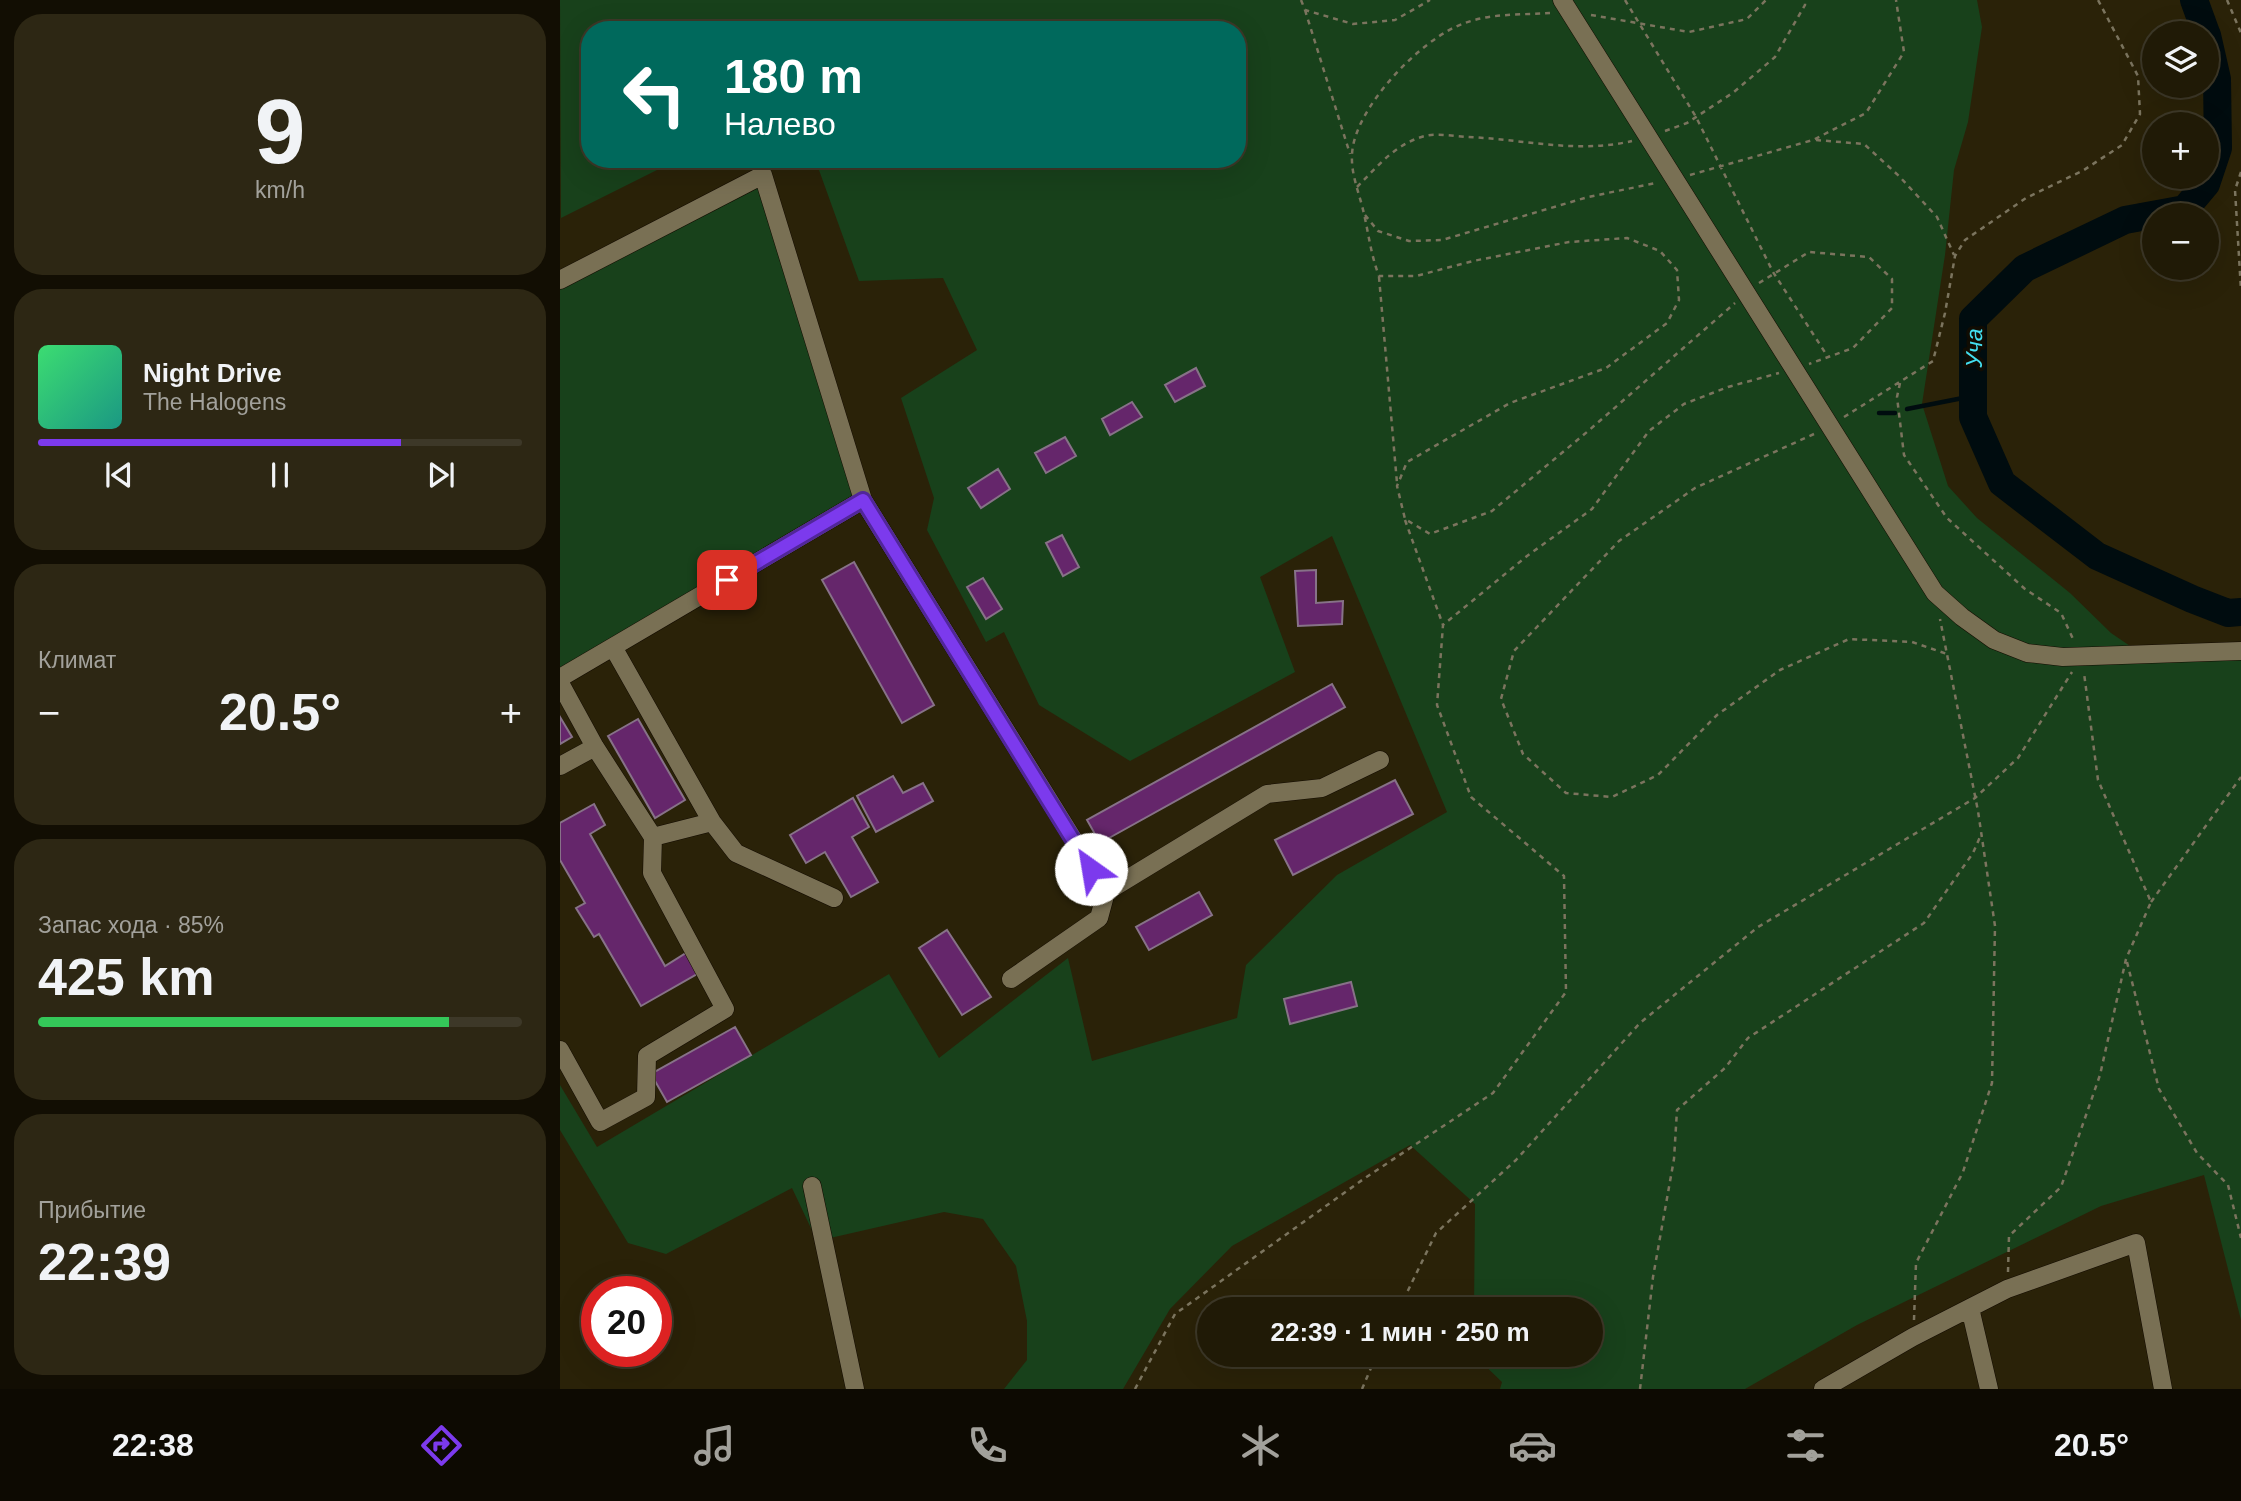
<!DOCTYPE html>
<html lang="ru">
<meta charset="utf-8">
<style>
body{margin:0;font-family:Helvetica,sans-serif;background:#2d2714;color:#f1f3f6;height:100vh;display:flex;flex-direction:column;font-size:26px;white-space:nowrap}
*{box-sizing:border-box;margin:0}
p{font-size:23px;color:#a2a19b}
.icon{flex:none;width:38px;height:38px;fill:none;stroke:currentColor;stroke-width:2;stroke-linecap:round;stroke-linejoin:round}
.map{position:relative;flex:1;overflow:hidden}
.side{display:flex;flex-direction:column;gap:14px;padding:14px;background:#120e03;width:560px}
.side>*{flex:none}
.top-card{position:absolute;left:21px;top:21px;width:665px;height:147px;border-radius:28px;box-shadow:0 7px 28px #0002,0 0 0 2px #3d3828;background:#00695c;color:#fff;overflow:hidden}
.controls{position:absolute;left:1582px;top:21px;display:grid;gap:14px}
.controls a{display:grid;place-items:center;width:77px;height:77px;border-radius:50%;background:#201a06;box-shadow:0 7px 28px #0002,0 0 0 2px #3d3828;font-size:35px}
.speed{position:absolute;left:21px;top:1276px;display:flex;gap:14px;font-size:35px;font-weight:700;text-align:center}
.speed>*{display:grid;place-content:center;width:91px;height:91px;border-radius:50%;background:#201a06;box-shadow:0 7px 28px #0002,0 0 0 2px #3d3828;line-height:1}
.speed .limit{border:10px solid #d22;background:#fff;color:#111}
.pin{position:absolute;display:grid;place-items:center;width:60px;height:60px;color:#fff;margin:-30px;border-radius:14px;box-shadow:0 4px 10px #0006}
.me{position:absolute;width:77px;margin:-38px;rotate:328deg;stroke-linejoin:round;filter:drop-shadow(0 0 5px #0008)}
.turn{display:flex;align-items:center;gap:24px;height:147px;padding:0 28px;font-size:32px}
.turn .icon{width:91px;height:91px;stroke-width:2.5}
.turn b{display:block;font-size:49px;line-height:60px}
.big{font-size:52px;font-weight:700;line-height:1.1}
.side .widget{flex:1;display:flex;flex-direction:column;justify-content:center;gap:10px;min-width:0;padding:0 24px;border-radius:28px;background:#2d2714}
.side .dial{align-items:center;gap:0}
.dial b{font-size:91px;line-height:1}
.song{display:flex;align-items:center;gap:21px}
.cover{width:84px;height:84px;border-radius:10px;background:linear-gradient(135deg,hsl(140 70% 55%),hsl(170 70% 35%))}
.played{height:7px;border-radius:4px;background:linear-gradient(90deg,#7c3aed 75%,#3d3828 75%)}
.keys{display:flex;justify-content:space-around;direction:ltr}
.heat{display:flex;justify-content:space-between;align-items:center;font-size:38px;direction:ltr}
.charge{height:10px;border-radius:5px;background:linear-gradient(90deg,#34c759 85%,#3d3828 0)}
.trip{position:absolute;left:637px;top:1297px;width:406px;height:70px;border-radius:35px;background:#201a06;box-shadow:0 7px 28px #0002,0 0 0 2px #3d3828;font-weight:700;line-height:70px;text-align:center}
.menu{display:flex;height:112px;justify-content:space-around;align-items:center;background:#0d0a02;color:#a2a19b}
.menu .icon{width:49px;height:49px}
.menu .current{color:#7c3aed}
.menu b{font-size:32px;color:#f1f3f6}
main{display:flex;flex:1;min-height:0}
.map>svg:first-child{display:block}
</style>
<main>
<section class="side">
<div class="widget dial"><b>9</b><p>km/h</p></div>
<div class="widget">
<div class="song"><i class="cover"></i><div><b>Night Drive</b><p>The Halogens</p></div></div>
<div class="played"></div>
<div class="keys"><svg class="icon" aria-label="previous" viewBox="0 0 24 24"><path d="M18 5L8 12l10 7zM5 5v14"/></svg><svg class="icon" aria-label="pause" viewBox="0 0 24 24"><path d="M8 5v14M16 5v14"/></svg><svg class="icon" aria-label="next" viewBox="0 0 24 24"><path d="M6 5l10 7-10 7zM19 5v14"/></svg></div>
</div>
<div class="widget"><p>Климат</p>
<div class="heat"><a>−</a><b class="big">20.5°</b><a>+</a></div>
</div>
<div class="widget"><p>Запас хода · 85%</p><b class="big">425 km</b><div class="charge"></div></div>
<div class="widget"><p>Прибытие</p><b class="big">22:39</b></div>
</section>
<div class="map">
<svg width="1681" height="1389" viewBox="0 0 1681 1389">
<rect width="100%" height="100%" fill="#2a2208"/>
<path fill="#18411b" d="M0,0h1417l5,27 -14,95 -14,48 -9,85 -23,149 26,82 29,32 93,75 41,40 44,30 86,-3v660l-37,-145 -103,31 -244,119 -112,64h-245l2,-7 -28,-27 117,-1v-45h-117l1,-105 -65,-59 -178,101 -62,63 -47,80h-119l23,-29v-39l-11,-55 -33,-47 -39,-7 -127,29 -25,-53 -126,66 -38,-11 -68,-113v-45l37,62 292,-173 50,84 129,-100 24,103 145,-43 9,-53 91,-90 110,-63 -115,-276 -72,41 35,95 -165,89 -91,-56 -35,-73 -18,10 -59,-112 7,-32 -33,-100 76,-48 -34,-72 -84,3 -44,-122h422v-129h-647v129h89l-118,59z
M203,175l100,325 -303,174v-396z"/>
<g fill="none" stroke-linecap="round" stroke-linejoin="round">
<path stroke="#000c0f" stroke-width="4.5" d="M1347,409l66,-13
M1319,413h16"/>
<path stroke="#000c0f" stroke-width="28" d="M1634,0l12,33
M1647,35l10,44 1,69 -12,36 -21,25 -60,11 -100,48 -52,51v98l29,66 95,73 95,43 36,14 13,-1"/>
</g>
<path fill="#65266b" stroke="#877288" stroke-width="2" d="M636,368l9,18 -30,16 -10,-17z
M572,402l10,15 -32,18 -8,-16z
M505,437l11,19 -30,17 -11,-20z
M438,469l12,20 -29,19 -13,-20z
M502,535l17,32 -16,9 -17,-33z
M294,562l80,143 -32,18 -80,-143z
M756,570v33l27,-2 -1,23 -44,2 -3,-55z
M423,578l19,31 -16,10 -19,-32z
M772,684l13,23 -245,136 -13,-23z
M0,717l12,20 -12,7z
M78,719l47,81 -30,18 -47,-82z
M333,776l10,17 20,-10 10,18 -57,31 -19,-36z
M835,780l18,34 -120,61 -18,-35z
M293,798l16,29 -17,10 26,45 -27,15 -26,-45 -19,11 -16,-28z
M34,804l11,21 -15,9 75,132 21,-13 11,21 -56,32 -42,-72 -5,3 -18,-29 9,-5 -25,-43v-37z
M639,892l13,23 -63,35 -13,-23z
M387,930l44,67 -29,18 -43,-67z
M791,982l6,24 -67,18 -6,-25z
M175,1027l16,28 -84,47 -16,-28z"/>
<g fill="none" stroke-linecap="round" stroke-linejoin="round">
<g stroke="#130b00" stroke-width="19">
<path id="minor" d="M1002,0l373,593 27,24 32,23 33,13 36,4 178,-6
M0,280l203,-105 100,325 -303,178
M303,500l243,392 161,-98 55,-6 58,-28
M53,647l99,175
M0,683l35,64 58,90
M0,766l35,-19
M451,979l88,-61 7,-26
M0,1050l40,72 46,-25 1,-41 78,-47 -73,-136 1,-36 59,-15 24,31 98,45
M252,1186l43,203
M1410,1308l19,81
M1263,1389l90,-52 94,-48 129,-46 27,146"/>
</g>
<path stroke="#7b745e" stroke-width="2.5" stroke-dasharray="5 5" stroke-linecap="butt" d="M741,0l4,10 48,14 42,-4 35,-20
M1065,0l71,117 77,155 55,85
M1667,0l14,33
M745,10l45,144
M990,13c-28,2 -58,0 -85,10 -43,14 -113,87 -113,133 -1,19 8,39 12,58 5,22 7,41 15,62h37l57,-15 96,-19 58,-4 33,13 17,19 2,30 -12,23 -61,45 -96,35 -103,59 -10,24 8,33 25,15 62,-23 95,-79 148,-129
M1031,15l98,17 58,-13 19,-19
M1105,131l22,-8 47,-31 41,-35 30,-52v-5
M1256,140l48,4 35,32 38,41 17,38
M1681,172l-6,18 6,100
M1130,175l123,-35 53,-27 38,-61 -8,-52
M797,187c20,-20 39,-44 68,-51 12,-3 29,0 42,1 55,2 110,17 165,4
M805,215l13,16 31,10 33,-1 146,-43 68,-14
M819,277l18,206
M1199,283l50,-31 60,5 23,22v29l-39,40 -44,16
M1340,383l-3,14 7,58 43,63 78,71 36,24 13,28
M1284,417l89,-56 12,-48 10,-57 10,-16 61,-42 58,-28 38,-25 18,-31 -2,-38 -40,-76
M1254,434l-119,54 -76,53 -105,110 -13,48 22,55 43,39 46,4 46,-22 59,-60 63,-45 69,-31 63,3 35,12
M845,520l38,105
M1591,902l90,-125
M1567,962l32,127 38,64 31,32 13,53
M1448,1272l1,-36 52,-49 39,-112 26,-116 25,-57 -53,-122 -14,-107
M839,1309l37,-76 80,-73 124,-137 118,-96 217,-129 43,-40 54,-86
M1354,1320l2,-57 47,-91 29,-89 3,-157 -17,-115 -38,-192
M575,1389l40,-75 190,-136 128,-85 73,-101 -2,-116 -93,-79 -34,-92 6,-80 84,-69 65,-47 57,-78 35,-27 44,-17 51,-14
M802,1389l15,-35
M1080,1389l13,-112 21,-118 3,-49 48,-42 23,-30 176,-115 49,-70 7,-16"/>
<use href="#minor" stroke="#797054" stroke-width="18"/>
</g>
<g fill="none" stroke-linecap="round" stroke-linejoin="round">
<g stroke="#51269a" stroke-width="18">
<path id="route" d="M167,580l136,-80 228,369"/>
</g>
<use href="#route" stroke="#7c3aed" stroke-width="12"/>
</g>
<g text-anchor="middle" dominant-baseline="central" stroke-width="7" stroke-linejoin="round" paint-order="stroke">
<g font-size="23" font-style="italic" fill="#43deef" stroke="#100c03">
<text transform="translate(1414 348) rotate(-89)">Уча</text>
</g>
</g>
</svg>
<div class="controls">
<a><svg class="icon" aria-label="layers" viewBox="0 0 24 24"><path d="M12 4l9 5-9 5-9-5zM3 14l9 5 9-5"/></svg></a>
<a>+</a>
<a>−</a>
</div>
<div class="speed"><div class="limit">20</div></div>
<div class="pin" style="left:167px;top:580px;background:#d93025"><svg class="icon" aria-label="arrive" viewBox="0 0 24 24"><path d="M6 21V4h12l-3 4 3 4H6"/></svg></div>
<svg class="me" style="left:531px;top:869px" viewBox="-20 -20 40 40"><circle r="19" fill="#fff"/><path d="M0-13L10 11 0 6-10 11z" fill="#7c3aed"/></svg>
<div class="trip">22:39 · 1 мин · 250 m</div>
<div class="top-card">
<div class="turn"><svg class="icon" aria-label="left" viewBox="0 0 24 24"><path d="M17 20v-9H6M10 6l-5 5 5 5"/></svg><div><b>180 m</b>Налево</div></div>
</div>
</div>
</main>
<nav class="menu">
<b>22:38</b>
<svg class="icon current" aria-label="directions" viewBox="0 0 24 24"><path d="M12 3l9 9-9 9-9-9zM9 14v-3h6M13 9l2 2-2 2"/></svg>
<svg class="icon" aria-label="music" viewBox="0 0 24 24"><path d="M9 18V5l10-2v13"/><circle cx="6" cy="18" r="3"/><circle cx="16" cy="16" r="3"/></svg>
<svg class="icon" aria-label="phone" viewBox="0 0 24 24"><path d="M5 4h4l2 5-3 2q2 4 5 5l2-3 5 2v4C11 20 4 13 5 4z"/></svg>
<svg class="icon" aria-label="climate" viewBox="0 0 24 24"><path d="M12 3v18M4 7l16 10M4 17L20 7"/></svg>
<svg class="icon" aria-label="car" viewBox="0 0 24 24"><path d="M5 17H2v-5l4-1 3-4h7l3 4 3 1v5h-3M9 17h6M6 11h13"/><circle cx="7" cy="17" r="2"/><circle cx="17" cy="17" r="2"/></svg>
<svg class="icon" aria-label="filters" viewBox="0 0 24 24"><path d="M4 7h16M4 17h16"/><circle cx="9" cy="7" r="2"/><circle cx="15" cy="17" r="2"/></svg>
<b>20.5°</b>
</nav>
